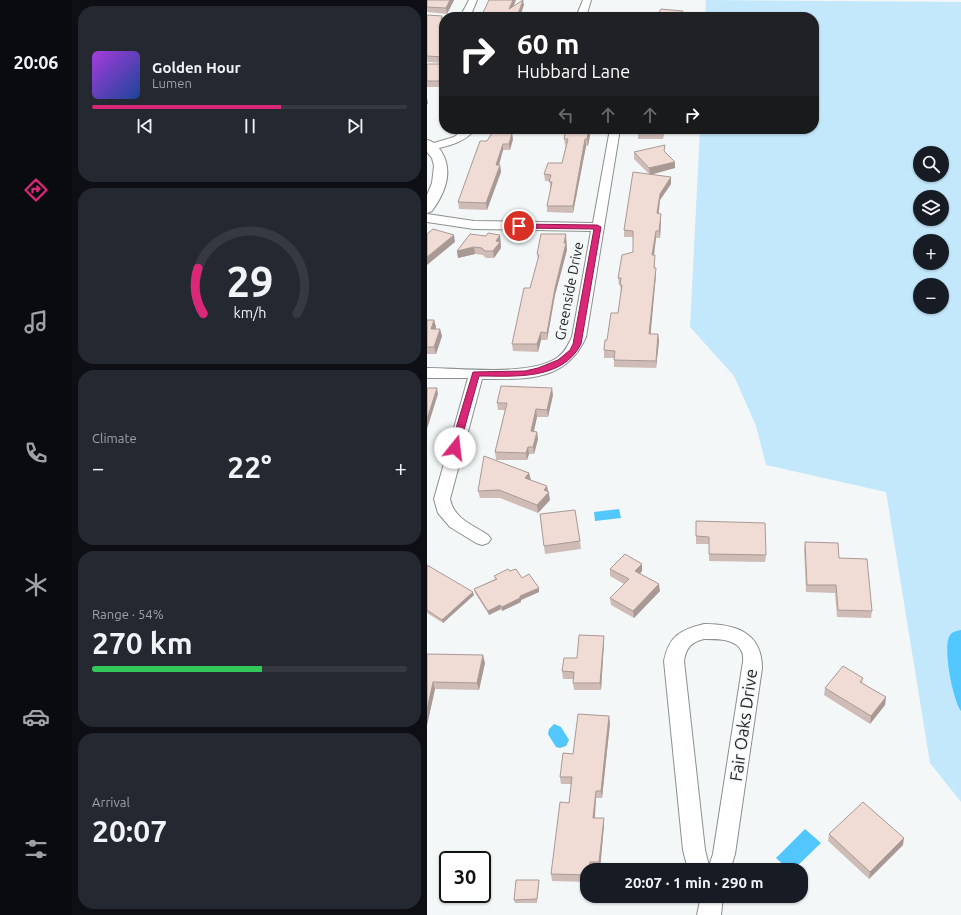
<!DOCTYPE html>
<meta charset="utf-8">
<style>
body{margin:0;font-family:Ubuntu,sans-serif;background:#242831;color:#f1f3f6;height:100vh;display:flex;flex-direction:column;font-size:15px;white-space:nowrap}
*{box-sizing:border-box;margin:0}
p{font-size:13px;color:#9ea1a6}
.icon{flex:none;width:22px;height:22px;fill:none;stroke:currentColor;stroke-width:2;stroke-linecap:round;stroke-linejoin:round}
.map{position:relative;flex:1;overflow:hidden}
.details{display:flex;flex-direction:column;gap:6px;padding:6px;background:#0d0f14;width:355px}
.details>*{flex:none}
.top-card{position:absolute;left:12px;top:12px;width:380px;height:122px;border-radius:16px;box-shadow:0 1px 3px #0004;background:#202124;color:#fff;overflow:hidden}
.controls{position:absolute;left:486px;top:146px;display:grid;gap:8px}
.controls a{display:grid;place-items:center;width:36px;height:36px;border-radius:50%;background:#171b24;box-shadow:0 1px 3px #0004;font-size:20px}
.speed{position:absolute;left:12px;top:851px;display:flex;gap:8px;font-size:20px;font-weight:700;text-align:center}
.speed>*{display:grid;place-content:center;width:52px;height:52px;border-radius:50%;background:#171b24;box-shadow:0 1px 3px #0004;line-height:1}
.speed .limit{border:2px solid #111;border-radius:6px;background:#fff;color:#111}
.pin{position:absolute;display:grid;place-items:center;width:34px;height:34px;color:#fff;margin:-17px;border:2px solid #fff;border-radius:50%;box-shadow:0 1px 4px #0007}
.me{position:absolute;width:44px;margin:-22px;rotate:16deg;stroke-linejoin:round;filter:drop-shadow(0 0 3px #0008)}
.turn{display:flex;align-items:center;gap:14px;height:84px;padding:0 12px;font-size:18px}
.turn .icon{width:52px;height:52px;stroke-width:2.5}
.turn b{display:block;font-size:28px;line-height:34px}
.lanes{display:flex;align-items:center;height:38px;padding:0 12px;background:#0003;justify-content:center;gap:20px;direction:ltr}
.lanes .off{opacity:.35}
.big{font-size:30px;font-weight:700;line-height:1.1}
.details .tile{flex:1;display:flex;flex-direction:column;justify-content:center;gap:6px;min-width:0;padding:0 14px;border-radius:16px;background:#242831}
.details .dial{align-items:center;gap:0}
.dial svg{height:104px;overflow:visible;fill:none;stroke:#363941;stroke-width:7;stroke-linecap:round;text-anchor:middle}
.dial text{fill:#f1f3f6;stroke:none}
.song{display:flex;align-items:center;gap:12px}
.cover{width:48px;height:48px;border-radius:6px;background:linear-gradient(135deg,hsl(280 70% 55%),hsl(220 70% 35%))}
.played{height:4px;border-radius:2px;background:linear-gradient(90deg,#db2777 60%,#363941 60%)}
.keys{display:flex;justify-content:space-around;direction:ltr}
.heat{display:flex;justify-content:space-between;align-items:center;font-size:22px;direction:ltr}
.charge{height:6px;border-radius:3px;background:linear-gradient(90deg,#34c759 54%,#363941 0)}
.trip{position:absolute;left:153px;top:863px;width:228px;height:40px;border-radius:16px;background:#171b24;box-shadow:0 1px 3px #0004;font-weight:700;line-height:40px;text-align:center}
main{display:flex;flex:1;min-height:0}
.dock{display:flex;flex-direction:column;width:72px;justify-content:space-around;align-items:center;background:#090b0e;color:#9ea1a6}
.dock .icon{width:28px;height:28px}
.dock .on{color:#db2777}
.dock b{font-size:18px;color:#f1f3f6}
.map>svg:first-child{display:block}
</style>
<main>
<nav class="dock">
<b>20:06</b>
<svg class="icon on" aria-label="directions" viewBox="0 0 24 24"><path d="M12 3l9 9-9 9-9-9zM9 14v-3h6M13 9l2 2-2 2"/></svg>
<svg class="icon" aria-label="music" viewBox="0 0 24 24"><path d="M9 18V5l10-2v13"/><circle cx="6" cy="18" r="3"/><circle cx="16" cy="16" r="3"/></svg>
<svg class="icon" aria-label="phone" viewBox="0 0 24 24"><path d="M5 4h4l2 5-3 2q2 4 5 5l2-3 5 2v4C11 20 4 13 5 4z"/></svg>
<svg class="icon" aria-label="climate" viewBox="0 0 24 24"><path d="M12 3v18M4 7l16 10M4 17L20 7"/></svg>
<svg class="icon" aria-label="car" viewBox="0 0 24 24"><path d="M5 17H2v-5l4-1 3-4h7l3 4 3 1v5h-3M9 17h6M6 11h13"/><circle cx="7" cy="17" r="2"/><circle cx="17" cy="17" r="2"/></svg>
<svg class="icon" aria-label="filters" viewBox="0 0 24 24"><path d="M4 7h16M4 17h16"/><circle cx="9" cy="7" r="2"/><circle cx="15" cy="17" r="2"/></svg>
</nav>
<section class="details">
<div class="tile">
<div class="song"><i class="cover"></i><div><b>Golden Hour</b><p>Lumen</p></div></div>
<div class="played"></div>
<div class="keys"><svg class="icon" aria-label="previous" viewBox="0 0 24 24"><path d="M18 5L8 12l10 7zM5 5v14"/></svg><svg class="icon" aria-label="pause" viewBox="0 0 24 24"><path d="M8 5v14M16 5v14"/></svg><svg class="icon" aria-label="next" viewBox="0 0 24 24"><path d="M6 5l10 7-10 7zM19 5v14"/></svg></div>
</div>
<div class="tile dial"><svg viewBox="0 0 100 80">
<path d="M14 69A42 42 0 1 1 86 69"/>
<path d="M14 69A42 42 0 0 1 10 34" stroke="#db2777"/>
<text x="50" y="56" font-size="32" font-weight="700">29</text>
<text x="50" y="72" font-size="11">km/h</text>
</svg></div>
<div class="tile"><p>Climate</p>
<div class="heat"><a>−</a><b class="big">22°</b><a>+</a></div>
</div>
<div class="tile"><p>Range · 54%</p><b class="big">270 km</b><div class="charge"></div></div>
<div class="tile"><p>Arrival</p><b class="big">20:07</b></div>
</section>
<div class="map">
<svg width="534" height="915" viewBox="0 0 534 915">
<rect width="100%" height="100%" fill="#f3f7f8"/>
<path fill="#c3e8fc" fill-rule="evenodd" d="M279,0l255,2v800l-31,-39 -44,-271 -120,-27 -10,-39 -22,-50 -44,-49 10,-198h114v-112h-109zM493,153h22v22h-22zM493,197h22v22h-22zM493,241h22v22h-22zM493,285h22v22h-22z"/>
<path fill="#52c7fd" d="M192,509l2,9 -26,3 -1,-9z
M534,630v81c-8,-10 -19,-65 -11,-76 3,-4 7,-4 11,-5z
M127,724l7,3 8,13 -3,6 -6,2 -4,-1 -8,-13 1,-5z
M378,829l16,14 -28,27h-4l-13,-12z"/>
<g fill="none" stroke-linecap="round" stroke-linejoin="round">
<g stroke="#8c8f90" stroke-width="2">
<path id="minor" d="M42,0h8l-7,17h-10z
M156,0h8l-5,17h-10z
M37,129h11c-10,14 -28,17 -44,21l-4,-1v-4l27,-8z
M183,129h10l-34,208c-20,45 -60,42 -104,42l-32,120c4,20 23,26 38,36l3,4 -3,4 -6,2 -6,-2 -26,-16 -12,-14 -4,-14 34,-121h-41v-10c34,0 104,9 131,-11 7,-5 10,-12 14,-20l19,-106 -117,-2 -47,-7v-8l47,7 119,2z
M277,624c31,0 58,8 58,44l-27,186 -5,16h-42l-5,-20 -19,-189c5,-25 16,-31 40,-37zM277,639c12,0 32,-1 38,13 2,4 1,11 0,16l-29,186 -4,12 -4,-16 -21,-189c2,-13 7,-19 20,-22z
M274,896h22l-2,19h-24z"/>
</g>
<g stroke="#8c8f90" stroke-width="2">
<path id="tertiary" d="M0,140c6,1 11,6 14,11 13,20 4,42 -9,60l-5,2v-18l5,-12 2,-17 -2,-8 -5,-6z"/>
</g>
<use href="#minor" fill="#fff" fill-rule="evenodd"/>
<use href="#tertiary" fill="#fff" fill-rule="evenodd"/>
</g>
<path fill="#cfbcb7" d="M0,0h27l-7,14 -20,-2z
M0,15l15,1 1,3h1v58l-4,10h-13v-23h16v-1l-16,-1z
M139,129h25l-3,17h-2l-13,67 -26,-1v-6l4,-17h-1v-8h-5l-1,-7 18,-11 4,-18h-1l-1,-6z
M237,129l-1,10h-25v-7z
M86,139l-3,11h-7l-4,15h1l1,7 -14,38 -28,-1 -1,-7 29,-61z
M207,152h31l10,16 -25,6 21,10 -11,16 -2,14h3v6l-1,18h-4l-2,17 1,7v6l1,7 -6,59h8l1,7 -3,27 -42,-1v-9h-10v-8l14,-37 3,-21 -1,-7h-1l-1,-7 15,-26v-15h-9v-7l25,-56 -15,-15z
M73,235l1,13 -7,10h-8l-3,-3 -8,-1 -17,4 -1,-7 29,-15z
M140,241l-1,2 1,7 -12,45 -8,45h-6l-3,12 -25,-1 -1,-7 18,-56 8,-28 -1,-6z
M0,320h7l2,7 -1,2h5l2,7 -6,18h-9z
M126,395l-5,22h-11l-3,14 3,1 1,7 -4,15h-5l-2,6h-31l-1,-8 10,-42h-7l-1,-7z
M102,473l1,7 19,12 1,8 -12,13 -38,-15h-20l-2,-7z
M113,514l40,27 1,8 -36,5z
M269,521l70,34 -1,7 -56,-1v-17h-13z
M378,542l34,16 33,53 -1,7 -34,-1 -2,-24 -29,-1 -2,-43z
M0,565l47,30 -31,28 -16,-10z
M183,569l32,2 -2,2 20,18 -26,27 -23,-13 -1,-7 14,-14 -14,-8z
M83,571l12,7 17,10v4l-18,8v2l-19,9 -1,-2 -12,6 -14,-22 -1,-4 21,-10 -1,-3z
M177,643l-3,47h-27l-1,-7v-4h-10l-1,-8 15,-13z
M0,654l58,9 -6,27 -44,-1 -8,36z
M436,678l-1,5 24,14 -1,8 -15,19 -46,-29 1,-7z
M183,723l-8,75h-6l-1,20 9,7 -4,44h-9l-4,1v12l-35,-1 -1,-7 18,-71 3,-19h-11l-1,-7 13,-23z
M402,834l74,11 -34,34 -41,-38z
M112,884l-2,19h-22l-1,-3z"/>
<path fill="#a99995" d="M23,0h4l-7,14 -1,-6z
M86,0h3l-6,15 -1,-6z
M96,0l1,5 -4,12h-3z
M17,69v8l-4,10 -1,-6z
M0,98l1,6h-1z
M162,129h2l-3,17 -1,-7z
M236,129h1l-1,10z
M85,133l1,6 -3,11 -1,-6z
M158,139l1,7 -13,67v-7z
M76,144v6l-6,22 -1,-7z
M248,162v6l-25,7 -1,-7z
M73,165l1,7 -14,38 -1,-7z
M244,177v7l-11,16 -2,20 -1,-7 3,-19z
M234,214v6l-1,18 -1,-7z
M229,231v7l-3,24 -1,-7z
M139,234l1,16 -12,45 -8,45v-7l8,-45z
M27,235l1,7 -28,23v-8z
M73,235l1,13 -7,10 -1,-7 3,-10z
M47,247l1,7 -17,4 -1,-7z
M229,268v7l-6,66 -1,-7z
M7,320l2,7 -3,9 -2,-7z
M13,329l2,7 -6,18 -2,-7z
M114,332v8l-3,12 -1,-8z
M231,334l1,7 -3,27v-7z
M10,388l1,6 -11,35v-10z
M125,388l1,7 -5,22 -1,-7z
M109,409l1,8 -5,22 -1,-8z
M110,432l1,7 -4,15 -1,-7z
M101,447l1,7 -2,6 -1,-7z
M102,473l2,7 -6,-2z
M120,486l3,14 -12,13 -1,-8 7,-15z
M215,564v7l-6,7 -1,-7z
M232,584l1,7 -26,27 -1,-7z
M112,588v4l-18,8v2l-19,9v-4l18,-11z
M46,592l1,3 -31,28 -1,-3z
M73,605l1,4 -12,6 -1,-4z
M177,636v7l-3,47 -1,-7z
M56,655l2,8 -6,27 -2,-7z
M6,682l2,7 -8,36v-15z
M459,697l-1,8 -15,19 1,-8z
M182,716l1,7 -8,75 -1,-7z
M169,791v7l-2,27 -1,-7z
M177,818v7l-4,44 -1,-7z
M477,838l-1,7 -34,34 1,-7z
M163,862l1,8h-2z"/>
<path fill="#f1dbd5" stroke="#a99995" d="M0,0h23l-4,8 -19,-1z
M62,0h24l-4,9 14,-9 -6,17h-36z
M234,9l22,2 -1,2h2l-2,4h-26z
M0,15l15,1 -1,3h3v38l-17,-1z
M17,60v9l-5,12h-12v-17h16z
M139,129h23l-2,10h-2l-12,67h-26l5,-24h-3l2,-7 -7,-1 4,-11h14l6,-24h-4z
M212,129h24v4l-25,-1z
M65,133h20l-3,11h-6l-7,21h4l-14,38 -28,-1 22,-61h7z
M238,145l-1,6 11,11 -26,6 -15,-16z
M206,172l38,5 -11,17 -3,19 4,1 -2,17h-3l-4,24h3l-1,13h2l-7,66h9l-2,27 -42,-1 1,-9 -11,-1 1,-10h2l4,-27h7l4,-28h-2l1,-7h-3l4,-23 11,-3v-21l-9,-1z
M6,229l21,6 -27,22v-23z
M61,233l12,2 -4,6 4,1 -7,9h-8l-3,-3 -8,-1 -17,4 13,-17 16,2z
M114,234h25l-2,9h2l-11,45 -8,45 -6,-1 -4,12h-25l12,-56h6l9,-33 -2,-1z
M0,320h7l-3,9h9l-6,18h-7z
M74,386l51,2 -5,22 -11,-1 -5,22 6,1 -4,15h-5l-2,6 -31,-1 12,-49h-10z
M0,388h10l-10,31z
M57,456l45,17 -4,5 22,8 -3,4 5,2 -12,13 -38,-15 -21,1z
M148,510l5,31 -36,5 -4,-32z
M269,521l69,2 1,32 -57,-1v-17l-13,-1z
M378,542l33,1 1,15 28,1 5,52 -34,-1 -2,-25h-29z
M198,554l17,10 -7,7 24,13 -26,27 -23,-13 19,-19 -19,-10z
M0,565l46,27 -31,28 -15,-10z
M81,569l2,2 6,-2 6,9 7,-4 10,14 -19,8v2l-18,9 -2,-2 -12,6 -14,-22 23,-10 -3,-3z
M152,635l25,1 -4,47h-27l1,-11 -12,-1 2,-13h13z
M0,654l56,1 -6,28 -44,-1 -6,28z
M416,666l20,12 -3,4 26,15 -15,19 -46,-28z
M151,714l31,2 -8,75h-5l-3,27h11l-5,44h-9l-1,8h-2v5l-36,-1 9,-72 9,1 3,-26h-12l3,-24 10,1z
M436,802l41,36 -34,34 -41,-38z
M89,880h23l-2,19 -23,1z"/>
<path fill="#db2777" stroke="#8e194d" d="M89,224l81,1 4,2 -20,117c-19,37 -67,32 -102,32l-20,72 -4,3 -5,-3 23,-76 52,-1 13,-3 20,-8 12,-10 3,-6 21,-115 -75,-1 -4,-2z"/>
<g text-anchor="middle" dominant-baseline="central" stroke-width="3" stroke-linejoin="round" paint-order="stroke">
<g font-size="14" fill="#242626" stroke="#f3f7f8">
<text transform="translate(142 291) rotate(-79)">Greenside Drive</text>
</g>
<g font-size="17" fill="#242626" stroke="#f3f7f8">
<text transform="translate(316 725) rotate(-82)">Fair Oaks Drive</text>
</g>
</g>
</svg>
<div class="controls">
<a><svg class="icon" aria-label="search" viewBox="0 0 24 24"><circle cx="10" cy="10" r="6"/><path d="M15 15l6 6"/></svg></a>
<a><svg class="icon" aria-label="layers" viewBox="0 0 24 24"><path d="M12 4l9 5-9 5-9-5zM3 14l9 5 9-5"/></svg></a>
<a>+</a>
<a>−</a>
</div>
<div class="speed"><div class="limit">30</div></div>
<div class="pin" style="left:92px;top:226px;background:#d93025"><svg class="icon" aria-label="arrive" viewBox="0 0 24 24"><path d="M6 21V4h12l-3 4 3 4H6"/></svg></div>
<svg class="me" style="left:28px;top:448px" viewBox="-20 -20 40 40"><circle r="19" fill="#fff"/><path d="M0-13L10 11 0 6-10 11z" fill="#db2777"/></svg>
<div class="trip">20:07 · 1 min · 290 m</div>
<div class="top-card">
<div class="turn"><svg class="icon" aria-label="right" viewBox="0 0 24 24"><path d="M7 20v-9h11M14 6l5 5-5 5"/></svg><div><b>60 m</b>Hubbard Lane</div></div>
<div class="lanes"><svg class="icon off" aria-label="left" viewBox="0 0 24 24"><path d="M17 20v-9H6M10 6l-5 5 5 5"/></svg><svg class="icon off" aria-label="ahead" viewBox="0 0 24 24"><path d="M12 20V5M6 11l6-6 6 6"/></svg><svg class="icon off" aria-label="ahead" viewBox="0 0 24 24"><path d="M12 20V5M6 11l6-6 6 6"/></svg><svg class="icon" aria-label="right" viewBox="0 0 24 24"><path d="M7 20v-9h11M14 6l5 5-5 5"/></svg></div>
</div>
</div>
</main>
